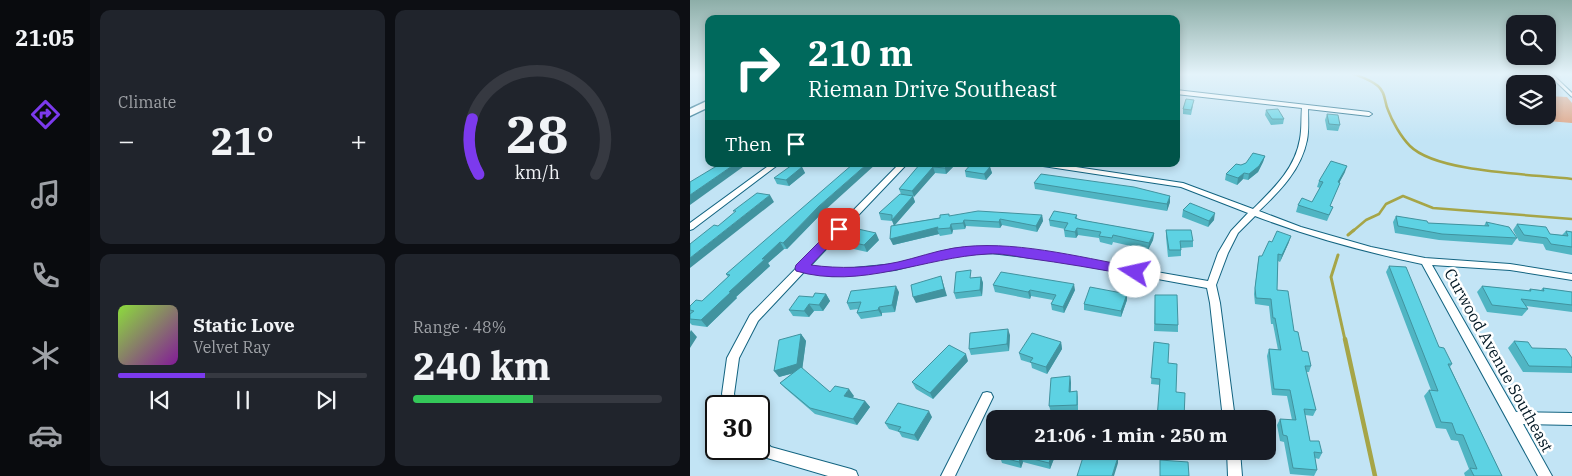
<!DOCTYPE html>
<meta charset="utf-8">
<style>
body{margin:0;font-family:"IBM Plex Serif",serif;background:#20242c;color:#f1f3f6;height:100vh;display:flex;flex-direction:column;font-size:19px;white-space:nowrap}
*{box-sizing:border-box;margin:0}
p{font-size:16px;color:#9ea1a6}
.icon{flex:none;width:28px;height:28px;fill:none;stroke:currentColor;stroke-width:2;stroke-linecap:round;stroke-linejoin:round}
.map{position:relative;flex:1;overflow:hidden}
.side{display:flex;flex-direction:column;gap:10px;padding:10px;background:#0d0f14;width:600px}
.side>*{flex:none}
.hud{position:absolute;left:15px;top:15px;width:475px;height:152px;border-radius:10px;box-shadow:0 2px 8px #0003;background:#00695c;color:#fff;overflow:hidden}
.fabs{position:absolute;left:816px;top:15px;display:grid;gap:10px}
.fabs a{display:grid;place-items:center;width:50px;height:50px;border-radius:10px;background:#171b24;box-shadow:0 2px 8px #0003;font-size:25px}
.speed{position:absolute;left:15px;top:395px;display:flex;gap:10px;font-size:25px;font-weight:700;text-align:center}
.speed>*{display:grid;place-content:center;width:65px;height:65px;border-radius:50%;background:#171b24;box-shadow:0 2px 8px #0003;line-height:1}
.speed .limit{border:2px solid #111;border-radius:8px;background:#fff;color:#111}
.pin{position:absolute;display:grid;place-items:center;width:42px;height:42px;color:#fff;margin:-21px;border-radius:10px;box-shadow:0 2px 8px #0006}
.me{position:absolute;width:55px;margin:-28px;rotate:280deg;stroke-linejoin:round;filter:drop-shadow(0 0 4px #0008)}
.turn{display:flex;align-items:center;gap:18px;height:105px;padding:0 20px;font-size:22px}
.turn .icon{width:65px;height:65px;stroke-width:2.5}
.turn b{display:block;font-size:35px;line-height:42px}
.then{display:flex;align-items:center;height:48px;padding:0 20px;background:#0003;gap:10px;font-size:19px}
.big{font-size:38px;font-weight:700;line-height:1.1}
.side .card{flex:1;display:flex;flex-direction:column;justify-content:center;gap:8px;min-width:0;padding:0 18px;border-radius:10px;background:#20242c}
.side .dial{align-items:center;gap:0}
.dial svg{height:130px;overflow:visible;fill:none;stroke:#363941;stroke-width:7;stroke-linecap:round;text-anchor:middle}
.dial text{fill:#f1f3f6;stroke:none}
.song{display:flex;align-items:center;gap:15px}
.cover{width:60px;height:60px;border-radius:8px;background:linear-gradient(135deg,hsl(90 70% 55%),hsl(290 70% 35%))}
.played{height:5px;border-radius:2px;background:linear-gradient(90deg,#7c3aed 35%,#363941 35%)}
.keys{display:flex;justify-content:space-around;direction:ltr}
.heat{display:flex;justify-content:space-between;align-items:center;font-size:28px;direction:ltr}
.charge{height:8px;border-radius:4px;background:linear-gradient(90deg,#34c759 48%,#363941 0)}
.side .tiles{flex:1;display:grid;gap:10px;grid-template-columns:repeat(2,1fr)}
.trip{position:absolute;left:296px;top:410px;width:290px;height:50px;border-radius:10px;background:#171b24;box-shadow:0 2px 8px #0003;font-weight:700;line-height:50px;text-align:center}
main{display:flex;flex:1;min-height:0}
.tab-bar{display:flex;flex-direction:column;width:90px;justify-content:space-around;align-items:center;background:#090b0e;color:#9ea1a6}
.tab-bar .icon{width:35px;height:35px}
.tab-bar .on{color:#7c3aed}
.tab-bar b{font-size:22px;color:#f1f3f6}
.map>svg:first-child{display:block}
</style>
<main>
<nav class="tab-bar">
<b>21:05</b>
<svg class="icon on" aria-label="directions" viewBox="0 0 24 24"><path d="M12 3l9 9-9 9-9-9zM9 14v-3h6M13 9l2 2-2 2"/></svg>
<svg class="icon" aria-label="music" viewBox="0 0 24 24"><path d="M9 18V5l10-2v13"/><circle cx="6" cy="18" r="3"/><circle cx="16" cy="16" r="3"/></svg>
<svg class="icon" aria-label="phone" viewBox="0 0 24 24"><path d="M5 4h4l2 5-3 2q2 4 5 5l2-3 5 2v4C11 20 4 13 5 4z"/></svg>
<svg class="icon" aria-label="climate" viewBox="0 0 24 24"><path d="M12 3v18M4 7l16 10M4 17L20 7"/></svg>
<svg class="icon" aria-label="car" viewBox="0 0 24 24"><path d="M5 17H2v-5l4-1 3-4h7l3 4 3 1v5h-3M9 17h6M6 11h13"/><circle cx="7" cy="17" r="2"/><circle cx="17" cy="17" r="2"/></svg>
</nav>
<section class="side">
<div class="tiles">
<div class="card"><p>Climate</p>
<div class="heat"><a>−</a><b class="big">21°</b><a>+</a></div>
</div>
<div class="card dial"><svg viewBox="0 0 100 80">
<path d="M14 69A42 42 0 1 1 86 69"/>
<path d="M14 69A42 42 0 0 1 10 35" stroke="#7c3aed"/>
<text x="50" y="56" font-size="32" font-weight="700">28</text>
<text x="50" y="72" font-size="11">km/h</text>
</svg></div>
<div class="card">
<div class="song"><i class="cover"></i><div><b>Static Love</b><p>Velvet Ray</p></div></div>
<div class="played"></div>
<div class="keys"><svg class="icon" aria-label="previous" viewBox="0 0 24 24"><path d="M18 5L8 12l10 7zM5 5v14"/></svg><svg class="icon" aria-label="pause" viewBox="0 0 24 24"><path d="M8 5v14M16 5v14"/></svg><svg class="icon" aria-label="next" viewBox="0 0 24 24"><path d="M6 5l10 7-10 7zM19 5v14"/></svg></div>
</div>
<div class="card"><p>Range · 48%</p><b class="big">240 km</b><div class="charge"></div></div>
</div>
</section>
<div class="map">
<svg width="882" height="476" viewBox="0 0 882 476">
<rect width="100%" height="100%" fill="#c2e4f5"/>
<path fill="#df9b77" d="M858,96l19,1 5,6v20l-49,-4 -1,-3h26z"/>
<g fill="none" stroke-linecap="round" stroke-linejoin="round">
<path stroke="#a6a547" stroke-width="2.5" d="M664,74c8,3 17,6 24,12 8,7 6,15 10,24 4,11 13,27 22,36 27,27 123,28 162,33
M663,231l13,-11 13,-6 7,-10 17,-8 30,12 139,11"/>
<path stroke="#a6a547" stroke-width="3" d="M658,235l6,-5
M648,255l-7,22 14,63"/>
<path stroke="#a6a547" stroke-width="4.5" d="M655,339l30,137"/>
<g stroke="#136481" stroke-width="5">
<path id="lane" d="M860,74l22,21"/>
</g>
<g stroke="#136481" stroke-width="2">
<path id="street" d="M486,90l193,22 3,2 -3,2 -61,-7c0,10 1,21 -1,31 -6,30 -27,51 -48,71l42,16 70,20 54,11 85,6 62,10v6l-62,-10 -78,-5 84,147 56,1v12l-49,-1 29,52h-14l-116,-212c-57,-12 -112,-27 -167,-48l-17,17 -10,20 -12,32 4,18 15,116h-12l-13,-116 -3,-15 -148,-27 -68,-8 -38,2 -58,15 -30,3 -32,3 -29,-4 -46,49 -19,37 -5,36 4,12h-12l-4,-12 5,-36 23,-43 149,-151h8l-97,102 23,4 62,-6 58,-15 38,-2 68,8 149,26 10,-28 13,-22 17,-18 -67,-26 -138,-21 -4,-2h17l127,19 70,26c20,-20 42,-40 47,-70 2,-10 1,-21 2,-31l-126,-14z
M81,164h8l-86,65 -3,1v-7z
M297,392l4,1 2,4 -38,79h-14l42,-83z
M69,438l5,2 7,7 80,22 5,2 2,5h-30l-61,-18 -5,-1 -7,-8h4z
M537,451h13l2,25h-14z"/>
</g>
<g stroke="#136481" stroke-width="3">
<path id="secondary" d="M19,100v7l-19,9v-7z"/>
</g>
<use href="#lane" stroke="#fff" stroke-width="3"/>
<use href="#street" fill="#fff" fill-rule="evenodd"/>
<use href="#secondary" fill="#fff" fill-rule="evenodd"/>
</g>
<path fill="#50b5c3" d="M503,106l-2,9 -8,-1v-5z
M576,110l18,9 -1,5 -12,1 -6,-10z
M637,114l13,11 -2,6 -11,-1 -2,-10z
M575,156l-2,6 -5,10 -10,8 -5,-1 -6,6 -12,-5 1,-6 15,-9z
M230,164l33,3 -7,7 -11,-1 -22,24 2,5 -20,23 55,-9 92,-1 1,6 -6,11 -35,-7 -2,3 -34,-2 -1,3 -12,1 -1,4 -12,2 -1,-2 -46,11 1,-20 -2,-4 -11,-1 -2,-7 22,-19 -2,-5z
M112,167l3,6 -16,13 -12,-2 -3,-6z
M300,167l2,6 -6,7 -20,-3 -1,-6z
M655,172l-6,11h1l-10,23 3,1 -6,14 -31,-9 2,-7 14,-3 8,-14 -3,-1 2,-6z
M344,183l136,19 -3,9 -132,-22z
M493,210l31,10 -6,7 -26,-10z
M133,212l-36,37h-3l-16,14 2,3 -34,31 1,1 -30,29 -15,-2 -2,-2v-17l12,-5 26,-24 -2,-3z
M387,215v4l4,1 73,13 -1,7 -5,10 -35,-8 -1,3 -12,-3 -1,-4 -21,-3 -2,3 -11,-1 -1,-7 1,-1 -15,-3 -1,-6z
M706,216l32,7 56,3 2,-4 31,16 -5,7 -73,-5 -44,-7 -2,-11z
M827,224l33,10 12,1 4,-4 6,1v23l-26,-5 -3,-6 -24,-3 -6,-11z
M476,230l27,11v6l-12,1v8l-13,1 -2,-20z
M189,240l-12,12 -18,-4 -3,-7z
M599,242l-9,20 -2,-1 -1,29 25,61 9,15 -2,6h-3l10,38 -3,6 -8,-1 5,26 12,12 -3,6 -4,-1 2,12 -3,6 -24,-2 -6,-32 -4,-1 -3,-16 3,-6 12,1 -5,-24 -15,-1 -5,-39 2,-7 9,1 -5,-26h-2l-2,-18 -14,-2 -1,-10 4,-32 1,-6h3z
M699,266l50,81 13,17 -2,3 52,109h-37l-1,-3 5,-4 -11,-28 -7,-1 -5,-11 -10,-1 -12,-32 5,-6h2l-45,-118z
M291,277l2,6 -1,13 -26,3 -2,-6 19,-15z
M303,285l82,5 -11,23 -12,-3 -1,-6 2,-4 -22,-4 -1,3 -35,-7z
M792,286l46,5 2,-2 11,1 2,-2 29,4v20l-46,-6 2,3 -6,7 -35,-4 -10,-20z
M209,292l-4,20 -13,1v3l-21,3 -4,-6 1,-4 -8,1 -3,-7z
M136,294l4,7 -7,10h-9l-5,6 -16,-1 -4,-6z
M437,294v6l-6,17 -37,-7v-6z
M465,295l23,30v7l-24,-1z
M111,334l5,7 -4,28 28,23 24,4 -2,1 13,4 5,6 -13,18 -42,-11 -29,-25 -6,-6 13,-10 -14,4z
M320,335l-1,16 -38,4 -2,-6z
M824,341l18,7 40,10v15l-49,-1 -15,-24z
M371,342l1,7 -15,25 -15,-6 -1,-5 -10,-3 -2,-7z
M464,342l14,21 16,56 -24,-34 -9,-1z
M278,361l-35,38 -17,-10 -4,-7z
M380,376l1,7v9l6,-1 1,6v14l-27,1 -2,-6z
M242,417l-14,24 -16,-4 -3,-5 -10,-3 -4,-6z
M312,451h55l-7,18 -27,-7 -2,6 -19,-5 -2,-6z"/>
<path fill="#41939f" d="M575,156l-2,6 -5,10 -10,8 1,-6z
M45,164h12l-57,41v-10z
M177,164h9l-53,48 -36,37 -4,-6 36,-37z
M259,164h3l1,3 -7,7 -1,-6z
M657,166l-2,6 -9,17 2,-7z
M112,167l3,6 -16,13 -3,-6z
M243,167l2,6 -21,24 -2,-6z
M300,167l2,6 -6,7 -2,-6z
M554,173l-1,6 -6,6 1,-7z
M80,195l4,7 -84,66v-10z
M223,196l2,6 -21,24 -2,-6z
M480,196v6l-3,9v-7z
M525,213l-1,7 -6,7 1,-6z
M352,215l1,6 -6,11 -1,-6z
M310,219l2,6 -2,3 -1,-6z
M274,220l2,6 -1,3 -2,-6z
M261,224l2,6 -1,4 -2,-6z
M248,227l-1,2 2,5 -46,11 -3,-6z
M387,228l1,7 -2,3 -1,-6z
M186,233l3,7 -12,12 -3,-7z
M464,233l-1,7 -5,10 1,-7z
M601,236l-2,6 -9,20 2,-7z
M90,242l4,7 -16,14 2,3 -34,31 1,1 -30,29 -6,-7 61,-61z
M251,276l6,20 -31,7 -3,-6z
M291,277l2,6 -1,13 -2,-6z
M384,284l1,6 -11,23 -1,-6z
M206,286l3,6 -4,20 -3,-7z
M340,290l1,6 -1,3 -2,-7z
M136,294l4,7 -7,10 -4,-6z
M437,294v6l-6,17v-6z
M119,304l5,7 -5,6 -5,-6z
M189,307l3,6v3l-4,-6z
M318,329l2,6 -1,16 -2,-7z
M1,330l6,7 -7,11v-16z
M111,334l5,7 -4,30 -23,6 -5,-6z
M371,342l1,7 -15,25 -1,-7z
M276,354l2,7 -35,38 -3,-6z
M380,376l1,7 -1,15 -1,-6z
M159,389l5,7 -5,6 -5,-6z
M175,401l5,6 -13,18 -4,-6z
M239,411l3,6 -14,24 -4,-6z
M363,451h4l-7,18 -1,-6z
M331,456l2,6 -2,6 -2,-6z
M428,457v6l-4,13h-2z"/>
<path fill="#5dd2e3" stroke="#41939f" d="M496,99l8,1 -3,10 -8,-1z
M588,109l6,10h-12l-6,-9z
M637,114l11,1 2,10 -11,-1z
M563,153l12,3 -6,10 -10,8 -5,-1 -6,5 -12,-4 10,-10 5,1 5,-2z
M641,161l16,5 -9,16 2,1 -10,23 3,1 -4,8 -31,-10 4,-7 10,4 11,-20 -4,-1z
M30,164h15l-45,31v-13z
M163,164h14l-48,42 -36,37 -3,-1 -18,17h3l-36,33h2l-30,28 -11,-1v-5l4,-3 -4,-1v-4l6,-6 6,1 28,-26 -4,-1z
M230,164h29l-4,4 -12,-1 -21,24 -13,-2z
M281,164l19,3 -6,7 -19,-3z
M102,165l10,2 -16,13 -12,-2z
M351,174l93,13 36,9 -3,8 -133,-21z
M67,193l13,2 -80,63v-14l24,-19 4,1 18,-15h-3z
M210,194l13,2 -21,24v-5l-13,-2z
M500,203l25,10 -6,8 -26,-11z
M288,211l64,4 -6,11 -36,-7 -1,3 -35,-2 -1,3 -12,1 -1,4 -13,1 1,-2 -48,12 1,-13 49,-8v-3l9,-1v2z
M364,211l23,4 -2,3 6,2 73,13 -5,10 -36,-8 -1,3 -13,-2 2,-4 -24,-4 -2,4 -11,-2 4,-7 -19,-3z
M706,216l31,5 1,2 61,3 -3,-4 23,5 8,11 -75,-4 -44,-8z
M827,224l29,3 4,7 18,2 -2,-5 6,1v15l-21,-3 -4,-6 -23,-3z
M168,229l18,4 -12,12 -18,-4z
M476,230h25l2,11h-13l1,9h-12z
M587,231l14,5 -9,19 -4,-1 -1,36 11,1 6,40 4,1 4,19 6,1 3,14h-6l11,44 -12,-1 6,32h9l3,12 -8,-1 3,18 -24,-2 -6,-32 -4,-1 -3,-16 16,1 -6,-30 -16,-1 -5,-40 12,1 -6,-32h-2l-2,-19 -15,-1 -1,-10 4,-32h3l7,-15 3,1z
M699,266l17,1 33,80 5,1 8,16h-4l54,112h-28l-4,-8 7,1 -14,-34 -7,-1 -4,-11 -11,-1 -12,-32 9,1z
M281,270l-1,8 11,-1 -1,13 -26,3 2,-21z
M311,272l73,12 -11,23 -12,-3 5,-9 -26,-5 -2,2 -35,-7z
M251,276l3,13 -31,8 -2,-12z
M206,286l-4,19 -13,2 -1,3 -21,3 4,-11 -14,1 4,-12z
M792,286l49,5 -1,-2 14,2 -1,-3 29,4v13l-51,-6 7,10 -36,-4z
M400,287l37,7 -6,17 -37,-7z
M125,293l11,1 -7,11 -10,-1 -5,7 -15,-1 10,-14 14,1z
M465,295h22l1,30 -23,-1z
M318,329l-1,15 -38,5 1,-16z
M342,333l29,9 -15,25 -16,-5 3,-4 -14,-5z
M111,334l-4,30 -23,7 5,-31z
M824,341l14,1 4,6 34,1 6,9v9l-43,-1z
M464,342l15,2 -1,19 9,1 -1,28 9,1 -1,26h-27l3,-40 -9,-1z
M259,345l17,9 -36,39 -18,-11z
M111,367l29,25 5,-6 14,3 -5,7 21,5 -12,18 -43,-11 -30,-25z
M380,376l-1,16 8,-1v14l-28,1 2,-28z
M208,403l31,8 -15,24 -16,-4 3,-4 -16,-4z
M312,451h51l-4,12 -28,-7 -2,6 -19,-5z
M395,451l33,6 -6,19h-35z
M470,460l28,2 1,14h-29z"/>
<linearGradient id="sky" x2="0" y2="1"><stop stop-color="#8daea8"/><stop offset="0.53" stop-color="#e4f3fa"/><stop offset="1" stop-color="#e4f3fa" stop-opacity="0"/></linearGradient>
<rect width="882" height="140" fill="url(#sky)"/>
<path fill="#7c3aed" stroke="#51269a" d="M149,225l6,4 -2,2 -32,34c28,4 59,3 87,-3 18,-4 37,-11 56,-14 57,-9 124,9 181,19l6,5 -6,4c-36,-7 -72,-13 -109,-18 -12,-2 -26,-5 -38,-4 -63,3 -128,36 -192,17l-1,-3 1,-3 39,-39z"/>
<g text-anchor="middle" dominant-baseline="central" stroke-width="5" stroke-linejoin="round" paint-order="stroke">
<g font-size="16" fill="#001622" stroke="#fff">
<text transform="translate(809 360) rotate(61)">Curwood Avenue Southeast</text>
</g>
</g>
</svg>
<div class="fabs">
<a><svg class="icon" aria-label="search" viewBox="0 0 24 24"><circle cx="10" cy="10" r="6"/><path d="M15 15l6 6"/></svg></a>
<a><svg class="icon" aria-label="layers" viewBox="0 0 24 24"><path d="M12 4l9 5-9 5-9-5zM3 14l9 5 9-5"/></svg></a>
</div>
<div class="speed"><div class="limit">30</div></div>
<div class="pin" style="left:149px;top:229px;background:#d93025"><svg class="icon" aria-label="arrive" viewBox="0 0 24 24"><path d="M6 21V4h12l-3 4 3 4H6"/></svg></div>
<svg class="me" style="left:445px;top:272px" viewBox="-20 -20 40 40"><circle r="19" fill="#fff"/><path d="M0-13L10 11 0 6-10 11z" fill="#7c3aed"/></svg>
<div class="trip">21:06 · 1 min · 250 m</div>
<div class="hud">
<div class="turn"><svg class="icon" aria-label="right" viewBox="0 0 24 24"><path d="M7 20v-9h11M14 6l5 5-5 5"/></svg><div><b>210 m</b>Rieman Drive Southeast</div></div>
<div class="then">Then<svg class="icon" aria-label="arrive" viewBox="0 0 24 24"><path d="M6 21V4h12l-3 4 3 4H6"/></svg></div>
</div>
</div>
</main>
